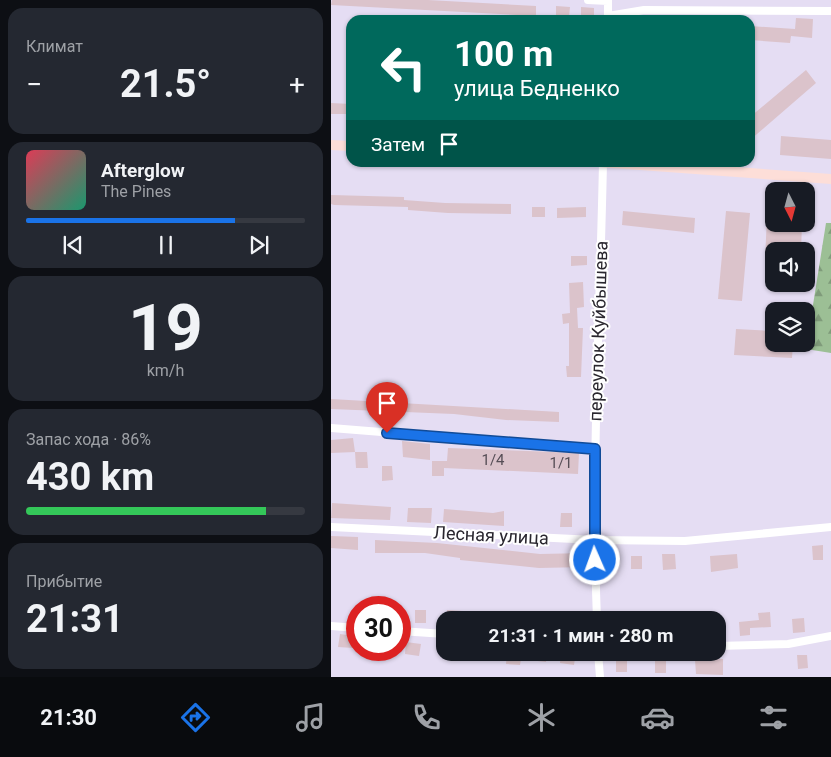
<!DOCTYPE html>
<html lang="ru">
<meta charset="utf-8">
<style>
body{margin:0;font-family:Roboto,sans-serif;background:#242831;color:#f1f3f6;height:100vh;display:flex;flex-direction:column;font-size:19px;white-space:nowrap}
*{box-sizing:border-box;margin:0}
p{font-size:16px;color:#9ea1a6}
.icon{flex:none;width:28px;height:28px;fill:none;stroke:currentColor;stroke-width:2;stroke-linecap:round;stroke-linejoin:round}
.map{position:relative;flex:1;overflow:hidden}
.panel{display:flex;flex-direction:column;gap:8px;padding:8px;background:#0d0f14;width:331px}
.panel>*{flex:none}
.banner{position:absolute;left:15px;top:15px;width:409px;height:152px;border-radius:15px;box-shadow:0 1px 4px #0004;background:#00695c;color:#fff;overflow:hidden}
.needle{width:32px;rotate:174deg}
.controls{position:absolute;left:434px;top:182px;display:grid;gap:10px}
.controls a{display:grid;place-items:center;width:50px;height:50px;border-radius:10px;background:#171b24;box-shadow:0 1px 4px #0004;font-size:25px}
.speed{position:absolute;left:15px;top:596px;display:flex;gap:10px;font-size:25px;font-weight:700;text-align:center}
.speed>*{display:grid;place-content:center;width:65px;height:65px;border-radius:50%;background:#171b24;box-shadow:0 1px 4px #0004;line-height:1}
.speed .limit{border:8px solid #d22;background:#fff;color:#111}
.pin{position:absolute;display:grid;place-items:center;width:42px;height:42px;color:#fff;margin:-51px -21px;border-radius:50% 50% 50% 0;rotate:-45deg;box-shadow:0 0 5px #0007}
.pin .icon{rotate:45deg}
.me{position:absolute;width:55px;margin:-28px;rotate:358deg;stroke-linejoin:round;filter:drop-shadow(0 0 4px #0008)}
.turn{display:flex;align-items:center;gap:18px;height:105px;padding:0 25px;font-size:22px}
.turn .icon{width:65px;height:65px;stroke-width:2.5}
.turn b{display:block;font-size:35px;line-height:42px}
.then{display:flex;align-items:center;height:48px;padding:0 25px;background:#0003;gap:10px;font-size:19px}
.big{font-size:38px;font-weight:700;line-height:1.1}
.panel .card{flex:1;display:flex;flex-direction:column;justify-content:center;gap:8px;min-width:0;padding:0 18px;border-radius:15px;background:#242831}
.panel .dial{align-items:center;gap:0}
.dial b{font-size:65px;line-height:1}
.song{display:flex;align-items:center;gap:15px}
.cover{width:60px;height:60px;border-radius:8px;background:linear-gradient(135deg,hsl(350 70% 55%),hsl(160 70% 35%))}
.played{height:5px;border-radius:2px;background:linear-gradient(90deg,#1a73e8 75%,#363941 75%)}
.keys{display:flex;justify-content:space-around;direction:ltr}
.heat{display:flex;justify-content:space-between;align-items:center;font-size:28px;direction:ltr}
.charge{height:8px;border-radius:4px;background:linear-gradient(90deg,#34c759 86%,#363941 0)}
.trip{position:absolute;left:105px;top:611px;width:290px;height:50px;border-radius:15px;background:#171b24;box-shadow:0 1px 4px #0004;font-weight:700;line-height:50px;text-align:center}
.menu{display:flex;height:80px;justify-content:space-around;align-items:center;background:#090b0e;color:#9ea1a6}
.menu .icon{width:35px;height:35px}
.menu .active{color:#1a73e8}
.menu b{font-size:22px;color:#f1f3f6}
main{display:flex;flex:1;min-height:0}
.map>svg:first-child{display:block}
</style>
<main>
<section class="panel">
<div class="card"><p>Климат</p>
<div class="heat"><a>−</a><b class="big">21.5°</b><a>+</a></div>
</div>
<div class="card">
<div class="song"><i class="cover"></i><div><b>Afterglow</b><p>The Pines</p></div></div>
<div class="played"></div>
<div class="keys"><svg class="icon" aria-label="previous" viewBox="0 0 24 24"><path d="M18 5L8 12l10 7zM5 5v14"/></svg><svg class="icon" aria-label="pause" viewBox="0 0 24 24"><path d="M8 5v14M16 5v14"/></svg><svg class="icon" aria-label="next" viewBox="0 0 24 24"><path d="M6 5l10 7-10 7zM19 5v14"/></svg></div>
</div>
<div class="card dial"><b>19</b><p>km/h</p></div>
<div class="card"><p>Запас хода · 86%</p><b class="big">430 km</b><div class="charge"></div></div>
<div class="card"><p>Прибытие</p><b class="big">21:31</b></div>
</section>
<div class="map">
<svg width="500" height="677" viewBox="0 0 500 677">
<defs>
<pattern id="forest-firs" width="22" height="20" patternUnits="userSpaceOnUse" patternTransform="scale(1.25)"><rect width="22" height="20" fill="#9cbf95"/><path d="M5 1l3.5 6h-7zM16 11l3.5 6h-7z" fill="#7f9b7a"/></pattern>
</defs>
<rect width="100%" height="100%" fill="#e5ddf3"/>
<path fill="url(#forest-firs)" d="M495,223h5v130l-25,-4z"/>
<path fill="#dbc3cb" d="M1,0h96l108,6v10l-205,-11z
M225,6l14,1 -1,10 -13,-1z
M250,7l13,1v10l-13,-1z
M465,18l17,1 -1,19 -21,-2 -1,7 -40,-3v-14l45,3z
M475,70l10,13 -66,57v-23z
M0,103l20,1v10h-20z
M450,136l50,4v19l-51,-4z
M0,195l73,2v3l41,3 66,1v10l-63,-1 -40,-3v-3l-74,-2 -3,-1z
M201,207h13v10h-13z
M255,207v10l-29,1v-10z
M292,211l72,7 -1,15 -72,-8z
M395,211l24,2 -8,88 -24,-2z
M436,214l6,1v9h29l-1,27h-28v11h-8z
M240,256h16v9l-16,1z
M252,282l1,25 -7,1 1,20h5l-2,49h-14l-1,-11h3v-43l-6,1 -1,-10 8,-1 -1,-30z
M405,329l37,2v13h20l-1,14 -58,-3z
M0,399l228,13v10l-53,-2 -52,-6 -123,-5z
M22,438l2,14 -24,1v-13z
M71,441l28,3v16l-27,-3z
M117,448l131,5 -1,21 -134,-6v8h-12v-15h15z
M24,452h12l1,16h-12z
M51,466h10l1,14 -11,1z
M1,503l59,4 -1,13 -59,-2z
M77,508h24l-1,15 -24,-1z
M113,509l49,4 11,-2v15l-61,-4z
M230,513h11v14h-12z
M0,536l27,1v13l-27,-2z
M44,540l62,3 103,11 46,-1v14l-47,1 -79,-8v-2l-35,-5h-50z
M492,545v15h-10l-1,-14z
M331,554h13l1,15 -13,1z
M406,554l1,14 -27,4 -1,-16z
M300,556h11v13h-11z
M84,610h11v13h-11z
M116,610l48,3v7h-48z
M439,612l1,15 -21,1v7l-10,1 -1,-14 20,-2 -1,-7z
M473,618l1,14 -12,1 -1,-14z
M9,634l14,2 -1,12 -15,-1z
M75,642l15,2 -2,12 -14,-2z
M117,652h33l-1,8 -32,-3z
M176,652l26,2v-2h14l-1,10 -25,-3 -1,6 -14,-1z
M230,652h15l-2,13 -14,-2z
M466,655h10l1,13 -10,1z
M285,657l11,1v14h-11z
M324,658h11v15h-11z
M392,659v16l-27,-1 -1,-14z"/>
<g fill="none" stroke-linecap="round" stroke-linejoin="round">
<path stroke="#fff" stroke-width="8" d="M257,0l20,1
M277,16l36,-6 187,1
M277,20v-20
M0,428l264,21
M0,527l263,13 91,1 146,-14
M266,620c-6,-153 3,-305 6,-458
M0,626l26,2
M69,631l45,3
M386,646l71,-2 43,-8
M267,652l2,25"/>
<path stroke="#fdded8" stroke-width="10" d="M0,145l20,1
M268,162l232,17"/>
</g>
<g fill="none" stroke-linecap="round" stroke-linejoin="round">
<g stroke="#114b97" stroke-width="12">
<path id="route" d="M56,433l208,16v111"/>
</g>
<use href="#route" stroke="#1a73e8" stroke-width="9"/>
</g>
<g text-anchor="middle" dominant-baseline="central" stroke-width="4" stroke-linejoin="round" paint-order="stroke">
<g font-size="15" fill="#564e56">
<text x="162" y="460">1/4</text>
<text x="230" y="463">1/1</text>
</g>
<g font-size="18" fill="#2a272f" stroke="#fff">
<text transform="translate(267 331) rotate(-88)">переулок Куйбышева</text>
<text transform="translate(160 535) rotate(3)">Лесная улица</text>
</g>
</g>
</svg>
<div class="controls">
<a><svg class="needle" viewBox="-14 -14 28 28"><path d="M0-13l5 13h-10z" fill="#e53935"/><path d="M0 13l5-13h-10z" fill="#9ea1a6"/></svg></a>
<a><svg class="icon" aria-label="sound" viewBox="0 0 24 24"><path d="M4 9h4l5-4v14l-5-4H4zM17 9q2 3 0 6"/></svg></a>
<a><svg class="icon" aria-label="layers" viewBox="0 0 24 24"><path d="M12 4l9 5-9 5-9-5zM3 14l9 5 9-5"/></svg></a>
</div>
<div class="speed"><div class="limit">30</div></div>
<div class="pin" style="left:56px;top:433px;background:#d93025"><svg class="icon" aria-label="arrive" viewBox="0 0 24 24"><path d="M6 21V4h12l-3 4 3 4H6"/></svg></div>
<svg class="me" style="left:264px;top:560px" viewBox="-20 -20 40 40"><circle r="17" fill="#1a73e8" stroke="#fff" stroke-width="3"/><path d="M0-11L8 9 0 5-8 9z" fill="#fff"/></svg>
<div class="trip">21:31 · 1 мин · 280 m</div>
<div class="banner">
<div class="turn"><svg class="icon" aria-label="left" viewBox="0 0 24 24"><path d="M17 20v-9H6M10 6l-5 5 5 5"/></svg><div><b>100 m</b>улица Бедненко</div></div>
<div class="then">Затем<svg class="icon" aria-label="arrive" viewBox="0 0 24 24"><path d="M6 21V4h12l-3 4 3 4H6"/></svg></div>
</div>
</div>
</main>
<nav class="menu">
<b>21:30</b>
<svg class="icon active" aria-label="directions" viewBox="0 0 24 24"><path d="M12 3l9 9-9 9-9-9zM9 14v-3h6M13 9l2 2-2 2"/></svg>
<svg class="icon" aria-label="music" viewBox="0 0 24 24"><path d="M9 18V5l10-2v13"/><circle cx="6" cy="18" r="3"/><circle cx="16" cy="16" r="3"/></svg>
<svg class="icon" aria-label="phone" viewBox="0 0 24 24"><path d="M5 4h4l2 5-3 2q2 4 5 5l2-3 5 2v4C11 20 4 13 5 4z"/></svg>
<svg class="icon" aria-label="climate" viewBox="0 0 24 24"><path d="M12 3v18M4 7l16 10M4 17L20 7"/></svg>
<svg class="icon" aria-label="car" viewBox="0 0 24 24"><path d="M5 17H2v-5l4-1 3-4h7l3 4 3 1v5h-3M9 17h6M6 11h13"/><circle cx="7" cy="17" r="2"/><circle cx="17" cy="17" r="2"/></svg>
<svg class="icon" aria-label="filters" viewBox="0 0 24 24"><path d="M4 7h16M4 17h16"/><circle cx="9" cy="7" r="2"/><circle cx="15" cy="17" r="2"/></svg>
</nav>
